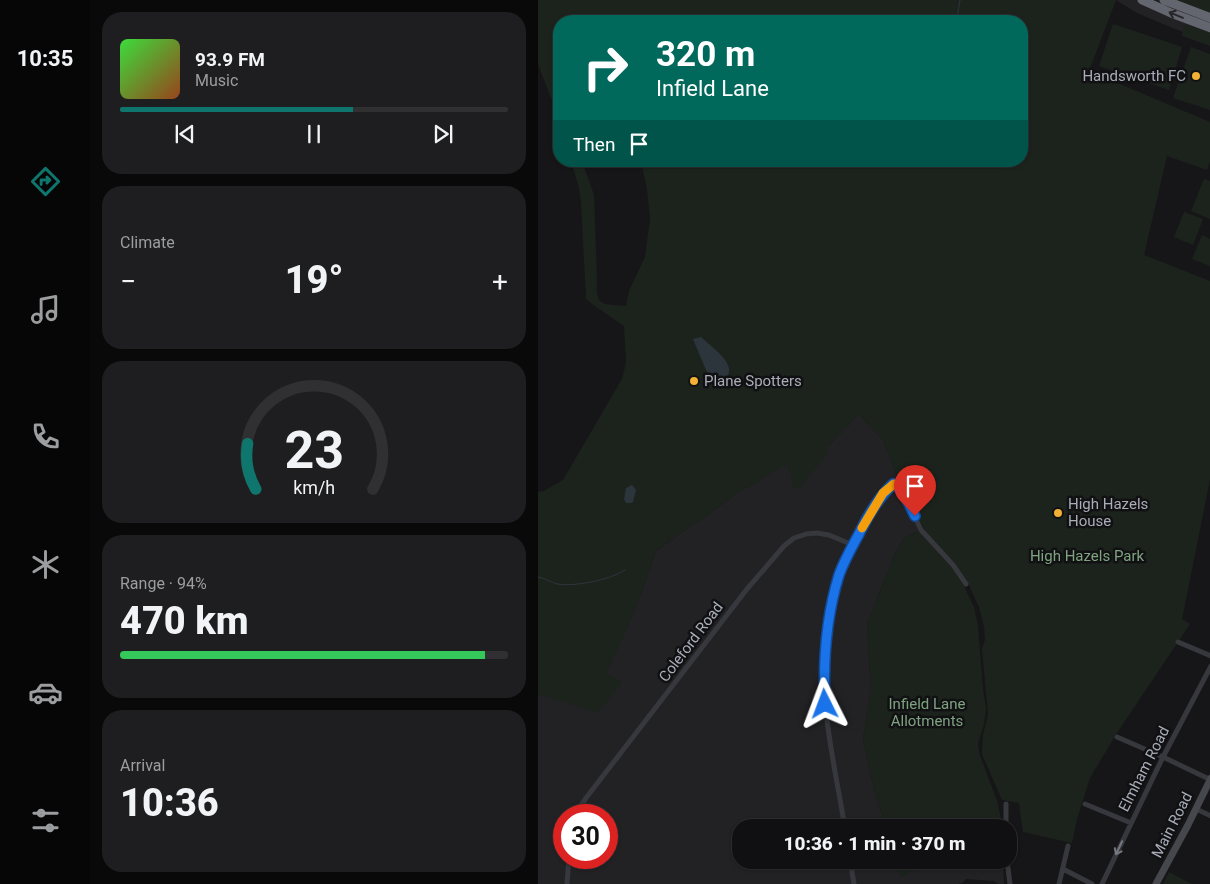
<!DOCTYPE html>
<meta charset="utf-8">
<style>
body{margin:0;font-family:Roboto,sans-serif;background:#1e1e20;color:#f1f3f6;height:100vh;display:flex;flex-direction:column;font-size:19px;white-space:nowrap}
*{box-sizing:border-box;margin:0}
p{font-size:16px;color:#9c9d9f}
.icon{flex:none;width:28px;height:28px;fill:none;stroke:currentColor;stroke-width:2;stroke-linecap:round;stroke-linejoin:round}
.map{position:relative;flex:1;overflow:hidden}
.panel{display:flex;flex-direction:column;gap:12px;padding:12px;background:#09090a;width:448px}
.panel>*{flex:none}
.banner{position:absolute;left:15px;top:15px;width:475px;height:152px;border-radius:20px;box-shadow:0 1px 4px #0004,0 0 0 1px #303032;background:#00695c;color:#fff;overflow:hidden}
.speed{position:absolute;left:15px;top:804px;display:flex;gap:10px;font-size:25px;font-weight:700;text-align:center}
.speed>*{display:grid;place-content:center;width:65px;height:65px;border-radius:50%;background:#101012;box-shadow:0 1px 4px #0004,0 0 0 1px #303032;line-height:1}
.speed .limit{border:8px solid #d22;background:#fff;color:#111}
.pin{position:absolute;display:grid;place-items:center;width:42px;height:42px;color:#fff;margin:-51px -21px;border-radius:50% 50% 50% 0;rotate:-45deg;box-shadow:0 0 5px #0007}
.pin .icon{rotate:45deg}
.me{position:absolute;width:55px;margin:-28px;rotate:357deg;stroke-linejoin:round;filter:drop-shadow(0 0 4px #0008)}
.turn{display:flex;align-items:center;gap:18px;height:105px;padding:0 20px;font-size:22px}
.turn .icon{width:65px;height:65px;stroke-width:2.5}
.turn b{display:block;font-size:35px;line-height:42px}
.then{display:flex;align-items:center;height:48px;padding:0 20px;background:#0003;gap:10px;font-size:19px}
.big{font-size:38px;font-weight:800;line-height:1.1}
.panel .tile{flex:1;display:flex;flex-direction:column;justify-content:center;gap:8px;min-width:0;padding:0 18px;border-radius:20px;background:#1e1e20}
.panel .dial{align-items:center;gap:0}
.dial svg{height:130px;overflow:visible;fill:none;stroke:#303032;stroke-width:7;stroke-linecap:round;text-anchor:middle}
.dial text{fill:#f1f3f6;stroke:none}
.song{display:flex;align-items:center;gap:15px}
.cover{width:60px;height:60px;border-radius:8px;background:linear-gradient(135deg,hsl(120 70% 55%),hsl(20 70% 35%))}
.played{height:5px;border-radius:2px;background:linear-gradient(90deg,#0f766e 60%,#303032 60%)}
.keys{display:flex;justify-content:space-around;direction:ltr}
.heat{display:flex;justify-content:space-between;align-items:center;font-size:28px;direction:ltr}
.charge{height:8px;border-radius:4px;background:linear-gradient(90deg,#34c759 94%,#303032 0)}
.trip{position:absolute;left:194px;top:819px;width:285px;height:50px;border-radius:20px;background:#101012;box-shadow:0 1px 4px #0004,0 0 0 1px #303032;font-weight:800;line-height:50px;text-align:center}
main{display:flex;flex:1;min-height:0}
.tabs{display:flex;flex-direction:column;width:90px;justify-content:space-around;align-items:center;background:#060607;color:#9c9d9f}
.tabs .icon{width:35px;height:35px}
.tabs .active{color:#0f766e}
.tabs b{font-size:22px;color:#f1f3f6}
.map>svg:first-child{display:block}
</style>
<main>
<nav class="tabs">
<b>10:35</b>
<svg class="icon active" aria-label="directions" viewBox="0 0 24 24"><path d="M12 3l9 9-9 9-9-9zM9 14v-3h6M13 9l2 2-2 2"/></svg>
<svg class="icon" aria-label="music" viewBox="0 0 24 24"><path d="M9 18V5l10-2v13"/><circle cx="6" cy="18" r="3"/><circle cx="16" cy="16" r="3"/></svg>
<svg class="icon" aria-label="phone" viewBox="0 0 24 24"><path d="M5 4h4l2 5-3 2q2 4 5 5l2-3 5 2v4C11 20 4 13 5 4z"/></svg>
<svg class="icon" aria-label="climate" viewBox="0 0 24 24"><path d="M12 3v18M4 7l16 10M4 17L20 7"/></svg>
<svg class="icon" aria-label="car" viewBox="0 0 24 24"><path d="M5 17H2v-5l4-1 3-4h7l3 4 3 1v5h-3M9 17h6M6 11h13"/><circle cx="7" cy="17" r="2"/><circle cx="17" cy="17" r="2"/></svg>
<svg class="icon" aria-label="filters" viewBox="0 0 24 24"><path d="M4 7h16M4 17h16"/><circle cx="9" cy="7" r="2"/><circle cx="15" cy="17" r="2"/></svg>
</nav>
<section class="panel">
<div class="tile">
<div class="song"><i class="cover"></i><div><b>93.9 FM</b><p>Music</p></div></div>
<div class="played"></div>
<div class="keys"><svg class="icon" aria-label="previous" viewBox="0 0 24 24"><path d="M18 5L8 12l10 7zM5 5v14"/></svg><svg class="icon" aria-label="pause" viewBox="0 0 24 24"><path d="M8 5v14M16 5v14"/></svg><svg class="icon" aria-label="next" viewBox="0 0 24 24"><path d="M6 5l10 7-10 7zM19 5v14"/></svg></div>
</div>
<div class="tile"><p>Climate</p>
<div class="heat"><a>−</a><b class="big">19°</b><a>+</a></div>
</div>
<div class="tile dial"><svg viewBox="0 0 100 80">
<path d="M14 69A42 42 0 1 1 86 69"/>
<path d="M14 69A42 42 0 0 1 9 41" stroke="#0f766e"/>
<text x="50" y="56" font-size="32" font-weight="700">23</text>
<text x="50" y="72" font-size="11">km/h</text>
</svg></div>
<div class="tile"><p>Range · 94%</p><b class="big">470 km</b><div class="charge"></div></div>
<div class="tile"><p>Arrival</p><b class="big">10:36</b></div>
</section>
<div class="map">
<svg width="673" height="884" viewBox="0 0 673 884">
<rect width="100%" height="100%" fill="#161618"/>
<path fill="#222225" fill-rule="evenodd" d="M578,0h94v41l-35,-12 -38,-16z
M321,414l24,26 14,36 2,17 20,38 -15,7 -10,18 -27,68 4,66 -8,49 11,50 12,38 -146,1v32h156l5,17 27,-17h75l1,24h-6l-4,-3 -28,-2 -4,4 -4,1h-420v-190l18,4 66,-15 -16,-10 32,-71 18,-51 83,-59 49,-29 6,25 33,-41zM26,815h43v43h-43z"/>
<path fill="#1c231d" d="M0,0h578l-27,71 121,51v39l-3,9 -40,-14 -23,99 66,26v198l-28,140 8,5 -75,112 -25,42 -13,41 -5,24 -49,-11 -4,-29 -17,-3 -20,-46 1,-19 5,-21 -6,-65 3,-9 -1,-14 -5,-19 -12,-26 -11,-15 -22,-23 -11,-15 -20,-44 -6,-8 -14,-36 -24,-26 -32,33 1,6 -28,35h-6l-6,-24 -49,28 -83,59 -18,51 -31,71 15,10 -24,30 -60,-19v-202l6,-1 19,-11 59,-101 4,-16 -2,-37 -32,-22 -6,-5 -5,-97 -2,-14 -8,-27h11l12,34 3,86c-2,27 7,23 29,25l3,-15 16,-34 5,-38 -3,-30 -6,-28h381v-140h-463v98l-21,-55z
M639,0h33v13l-20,-7z
M575,24l69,23 -13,43 -70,-24z
M646,24l26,8v14l-28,-10z
M653,47l19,7v56l-37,-12z
M666,179l6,2v38l-19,-8z
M646,212l19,7 -10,26 -19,-8z
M664,235l8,4v27l-18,-7z
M381,531l32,36 13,19 10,21 4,19 5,64 3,18 -2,16 -6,20 2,12 17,45 6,26h-117l-12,-38 -11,-50 8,-49 -4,-66 27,-68 10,-18z
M358,860h32l-4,1 1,5 -24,11z
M631,872l23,12h-29z"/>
<path fill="#2c353c" d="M163,337c10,10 39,28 24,43h-12l-7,-10 -13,-31z
M94,485l4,5 -3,12 -2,1h-5l-2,-4 2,-11z"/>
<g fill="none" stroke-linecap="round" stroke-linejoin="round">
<path stroke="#2c353c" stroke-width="1" d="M417,21l2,-3 3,-18
M0,577c7,1 12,5 19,7 18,3 53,-4 68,-14"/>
<path stroke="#37383d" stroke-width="5" d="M640,642l33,14
M579,737l46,20 48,23
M468,804v24
M547,804l46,19
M658,809l15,7
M38,815l4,-8 6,-9 161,-209 37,-43 10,-8 12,-4 11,-1 12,2 24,10
M307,828c-7,-42 -16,-83 -20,-125 -6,-55 5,-114 30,-163 11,-20 21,-40 38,-56l9,6 19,40 32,35 13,19
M312,860l4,24
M469,860l3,24
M525,869l29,15
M29,884l2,-26
M521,884l9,-38
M564,884l61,-127 48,-91"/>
<path stroke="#45474d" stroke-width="7" d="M618,884l32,-59 23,-47"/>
<path stroke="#63666e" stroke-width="9" d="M604,0l29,13 40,15
M626,0l47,18"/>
</g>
<defs><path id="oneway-shaft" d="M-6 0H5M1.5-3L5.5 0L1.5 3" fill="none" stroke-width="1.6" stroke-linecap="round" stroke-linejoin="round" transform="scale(1.25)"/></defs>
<use stroke="#26262a" href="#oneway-shaft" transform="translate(638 15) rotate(-158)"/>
<use stroke="#757881" href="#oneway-shaft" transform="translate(581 848) rotate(115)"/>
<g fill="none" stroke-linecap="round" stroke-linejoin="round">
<g stroke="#114b97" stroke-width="12">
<path id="route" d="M287,704c-2,-43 1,-87 14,-129 5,-14 13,-28 20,-41 9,-19 19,-36 34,-50l9,6 13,26"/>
</g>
<use href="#route" stroke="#1a73e8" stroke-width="9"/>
<path stroke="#f59e0b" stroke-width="9" d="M324,528l21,-35 11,-9"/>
</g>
<g fill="#f2b134" stroke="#111113" stroke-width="2">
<circle cx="658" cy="76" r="5"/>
<circle cx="156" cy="381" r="5"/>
<circle cx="520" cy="513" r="5"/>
</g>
<g text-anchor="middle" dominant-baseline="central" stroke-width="5" stroke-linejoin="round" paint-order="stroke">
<g font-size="15" fill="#a8adb8" stroke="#111113" text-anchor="start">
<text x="648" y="76" text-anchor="end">Handsworth FC</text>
<text x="166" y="381">Plane Spotters</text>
<text x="530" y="504">High Hazels<tspan x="530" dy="17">House</tspan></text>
</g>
<g font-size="15" fill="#7fa381" stroke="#111113">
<text x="549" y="556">High Hazels Park</text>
<text x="389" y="704">Infield Lane<tspan x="389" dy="17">Allotments</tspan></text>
</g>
<g font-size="15" fill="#a8adb8" stroke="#111113">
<text transform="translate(153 642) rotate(-53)">Coleford Road</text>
<text transform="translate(606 769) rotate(-63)">Elmham Road</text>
<text transform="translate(634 825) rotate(-63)">Main Road</text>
</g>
</g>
</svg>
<div class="speed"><div class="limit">30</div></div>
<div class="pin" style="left:377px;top:516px;background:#d93025"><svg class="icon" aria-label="arrive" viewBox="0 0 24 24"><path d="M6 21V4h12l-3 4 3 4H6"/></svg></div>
<svg class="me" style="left:287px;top:704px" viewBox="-20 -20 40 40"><path d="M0-17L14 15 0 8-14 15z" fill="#1a73e8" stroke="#fff" stroke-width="4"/></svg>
<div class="trip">10:36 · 1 min · 370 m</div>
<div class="banner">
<div class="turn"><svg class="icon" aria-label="right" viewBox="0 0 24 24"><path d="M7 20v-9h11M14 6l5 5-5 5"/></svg><div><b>320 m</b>Infield Lane</div></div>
<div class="then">Then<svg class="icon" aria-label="arrive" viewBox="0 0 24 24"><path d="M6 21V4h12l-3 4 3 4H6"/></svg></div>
</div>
</div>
</main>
